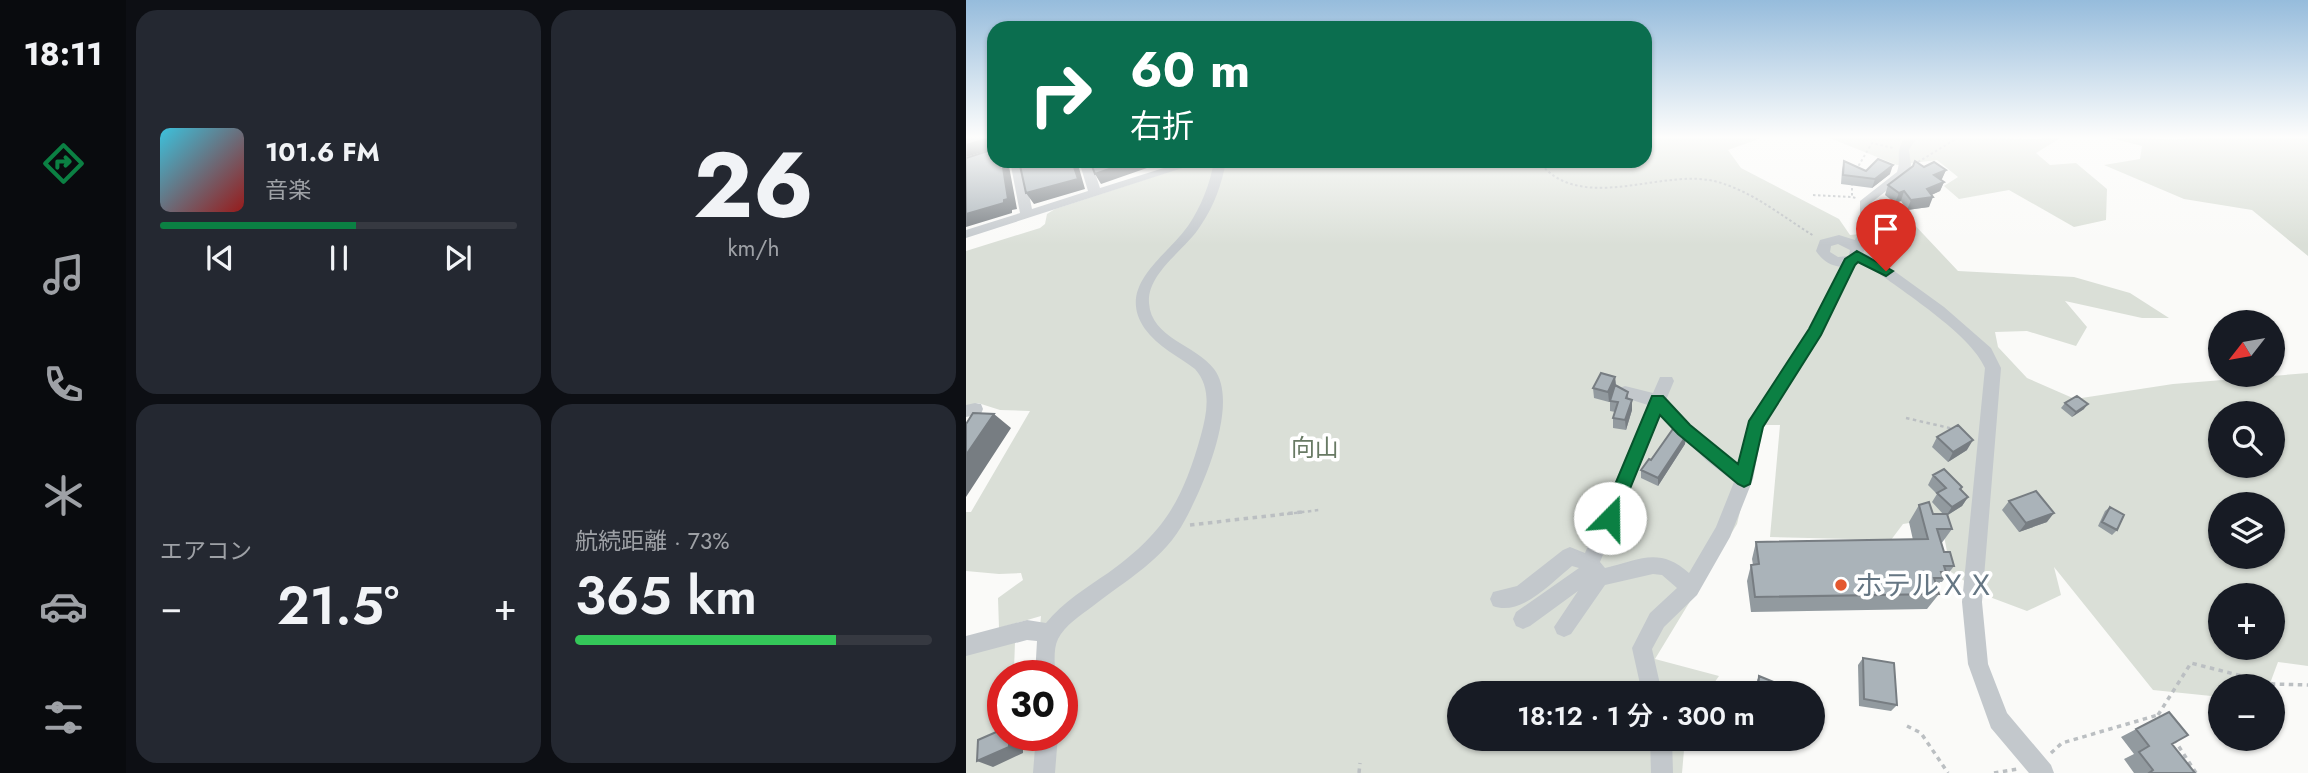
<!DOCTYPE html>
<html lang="ja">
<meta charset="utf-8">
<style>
body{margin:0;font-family:Jost,"Noto Sans JP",sans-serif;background:#242831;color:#f1f3f6;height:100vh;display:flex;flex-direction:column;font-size:26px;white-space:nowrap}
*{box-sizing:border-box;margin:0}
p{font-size:23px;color:#9ea1a6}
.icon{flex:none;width:38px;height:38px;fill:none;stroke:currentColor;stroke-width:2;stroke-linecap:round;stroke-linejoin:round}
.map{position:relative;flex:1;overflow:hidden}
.details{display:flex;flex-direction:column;gap:10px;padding:10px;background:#0d0f14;width:840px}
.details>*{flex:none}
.top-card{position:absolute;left:21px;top:21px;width:665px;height:147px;border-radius:21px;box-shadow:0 2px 5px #0004;background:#0b6e4f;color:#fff;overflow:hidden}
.needle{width:46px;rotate:239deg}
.buttons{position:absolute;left:1242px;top:310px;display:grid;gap:14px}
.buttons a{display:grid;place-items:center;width:77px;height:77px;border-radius:50%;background:#171b24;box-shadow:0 2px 5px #0004;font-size:35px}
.speed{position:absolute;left:21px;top:660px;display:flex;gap:14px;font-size:35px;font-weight:700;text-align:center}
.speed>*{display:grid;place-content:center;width:91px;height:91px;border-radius:50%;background:#171b24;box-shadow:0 2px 5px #0004;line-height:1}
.speed .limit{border:10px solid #d22;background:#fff;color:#111}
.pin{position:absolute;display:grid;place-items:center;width:60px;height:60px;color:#fff;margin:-72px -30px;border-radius:50% 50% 50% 0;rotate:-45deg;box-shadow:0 0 7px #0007}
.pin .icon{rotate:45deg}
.me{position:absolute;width:77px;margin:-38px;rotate:22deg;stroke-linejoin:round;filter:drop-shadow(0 0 5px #0008)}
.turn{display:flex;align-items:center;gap:24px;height:147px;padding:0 28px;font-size:32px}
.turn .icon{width:91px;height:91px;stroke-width:2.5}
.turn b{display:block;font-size:49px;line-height:60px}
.big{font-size:52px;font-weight:600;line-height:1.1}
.details .widget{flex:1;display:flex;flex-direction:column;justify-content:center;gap:10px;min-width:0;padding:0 24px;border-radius:21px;background:#242831}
.details .dial{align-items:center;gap:0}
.dial b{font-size:91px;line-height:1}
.song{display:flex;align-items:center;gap:21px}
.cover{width:84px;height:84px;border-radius:10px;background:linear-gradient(135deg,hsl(190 70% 55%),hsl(0 70% 35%))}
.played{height:7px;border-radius:4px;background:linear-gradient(90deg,#0b8043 55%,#363941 55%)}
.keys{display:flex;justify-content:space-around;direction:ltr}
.heat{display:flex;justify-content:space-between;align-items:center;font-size:38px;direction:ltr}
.charge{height:10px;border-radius:5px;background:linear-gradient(90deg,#34c759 73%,#363941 0)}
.details .tiles{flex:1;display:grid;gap:10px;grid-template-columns:repeat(2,1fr)}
.trip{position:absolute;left:481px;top:681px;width:378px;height:70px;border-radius:35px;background:#171b24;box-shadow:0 2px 5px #0004;font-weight:600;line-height:70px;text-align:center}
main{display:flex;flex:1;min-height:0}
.dock{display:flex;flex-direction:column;width:126px;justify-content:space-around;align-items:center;background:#090b0e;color:#9ea1a6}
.dock .icon{width:49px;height:49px}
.dock .on{color:#0b8043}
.dock b{font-size:32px;color:#f1f3f6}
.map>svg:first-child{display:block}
</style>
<main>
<nav class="dock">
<b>18:11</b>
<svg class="icon on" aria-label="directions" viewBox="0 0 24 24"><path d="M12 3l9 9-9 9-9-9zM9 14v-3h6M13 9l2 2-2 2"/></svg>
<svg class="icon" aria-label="music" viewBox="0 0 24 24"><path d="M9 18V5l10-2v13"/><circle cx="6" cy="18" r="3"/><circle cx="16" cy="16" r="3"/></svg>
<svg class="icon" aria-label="phone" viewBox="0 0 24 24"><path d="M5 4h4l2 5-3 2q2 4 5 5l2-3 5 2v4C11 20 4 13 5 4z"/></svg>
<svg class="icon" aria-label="climate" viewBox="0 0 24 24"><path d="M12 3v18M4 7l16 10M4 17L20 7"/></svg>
<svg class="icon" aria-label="car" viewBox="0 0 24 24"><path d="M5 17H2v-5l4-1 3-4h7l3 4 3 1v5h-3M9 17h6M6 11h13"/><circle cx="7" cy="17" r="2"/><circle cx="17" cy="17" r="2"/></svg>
<svg class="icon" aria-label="filters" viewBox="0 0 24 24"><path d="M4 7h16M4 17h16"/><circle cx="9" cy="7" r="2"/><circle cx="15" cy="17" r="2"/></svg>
</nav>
<section class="details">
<div class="tiles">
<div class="widget">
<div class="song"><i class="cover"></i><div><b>101.6 FM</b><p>音楽</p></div></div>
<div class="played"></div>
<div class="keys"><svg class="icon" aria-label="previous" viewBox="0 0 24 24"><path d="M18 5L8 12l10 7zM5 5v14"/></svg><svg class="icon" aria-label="pause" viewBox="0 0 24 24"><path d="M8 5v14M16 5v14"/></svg><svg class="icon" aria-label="next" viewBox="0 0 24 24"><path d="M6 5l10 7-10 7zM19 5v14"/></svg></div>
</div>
<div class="widget dial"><b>26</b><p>km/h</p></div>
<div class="widget"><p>エアコン</p>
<div class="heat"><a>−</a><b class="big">21.5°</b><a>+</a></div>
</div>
<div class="widget"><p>航続距離 · 73%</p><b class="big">365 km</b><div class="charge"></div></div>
</div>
</section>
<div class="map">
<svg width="1342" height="773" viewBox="0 0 1342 773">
<rect width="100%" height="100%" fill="#fafaf8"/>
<path fill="#dadfd7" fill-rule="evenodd" d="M679,137h119l-36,13 13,18 98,51 11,16 21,-2 3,-22 35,8 49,52 116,6 56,16 39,25h-27l-77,-17 22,26 -11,19 -49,-15 -32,1 3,15 29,31 48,21 98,-15 135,-11v293l-30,-4 -9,24h-48v11l-68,-7 -99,-123 7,28 -34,16 -40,-15 -36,-24 -7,-36 -16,-16 -25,4 -12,16 -121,-3 10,-112h-19l-24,99 -82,135 64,17 -12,17h-247v45l225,1 -3,34h-716v-118l49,-13 -1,28h22l5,-54 -42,12 -1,-30 25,-18 -2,-7 -22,1 -33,-3v-59h5l59,-101 -30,-1 -22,-7 -12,3v-155l74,-23 5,-4 2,-10 8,-5 147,-48h443zM1255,413h52v53h-52zM1255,504h52v52h-52zM1255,595h52v53h-52zM37,676h59v59h-59z
M861,137l212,2 23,-2 -26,16 14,12 26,-2 31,26 -1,31 -32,7 -65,-37 -50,9 -15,-13 14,-9 -21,-17 -40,5z
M1141,137c19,0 78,5 90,0h111v119l-56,-46 -68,-11 -80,-34 36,-6 2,-13z"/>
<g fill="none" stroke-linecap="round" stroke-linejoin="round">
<path stroke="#bbbfc2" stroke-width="2" stroke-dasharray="2.5 2.5" stroke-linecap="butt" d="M572,161c5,5 10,11 16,15 44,29 112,-6 160,5 37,9 69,36 100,55
M952,162l41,-25
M890,170l16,-27 21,5
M886,183v14l4,1
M847,195l39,2"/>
<path stroke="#bbbfc2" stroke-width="2.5" stroke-dasharray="3.5 3.5" stroke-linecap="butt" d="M940,418l48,11
M321,514l32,-4"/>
<path stroke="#bbbfc2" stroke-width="3.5" stroke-dasharray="4.5 4.5" stroke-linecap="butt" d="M224,525l112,-13
M1192,715l33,-52 82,21 35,1
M941,726l14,7 27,40
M1208,739l22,34
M1085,753l11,-10 96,-28 3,4
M393,773l1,-10
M1028,773l24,-4"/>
<path fill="#c3c8cc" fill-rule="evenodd" d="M939,137h12l-8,13 2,15 -3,9 -36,28 2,26 -11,25 16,7 65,47 47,41 10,20 -19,234 6,62 19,49 44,52 3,8h-25l-38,-45 -23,-64 -6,-62 23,-234c-14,-34 -85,-78 -116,-102l-9,-4 -4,2 -36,71 -57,92 -10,52 -23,58 -33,58 -33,32 -12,22 10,44h-20l-10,-45 18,-35 27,-25 -15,-13 -9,-1 -48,11 -34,49 -7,3 -7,-3 -3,-7 24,-36 -48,35 -7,3 -7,-3 -3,-7 3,-7 63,-44 -7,-2c-20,16 -51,51 -79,40l-3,-7 3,-7 24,-6 46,-36 7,-3 15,6 63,-148 -29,-9 -2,-4 2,-4 6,-2 28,7 7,-16h12l2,4 -8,19 9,11 63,54 11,-44 60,-92 32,-62c-12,-2 -18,-6 -25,-16l4,-11 19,-5 16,5 5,-12v-27l37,-29c5,-16 -3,-17 8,-35zM872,244l12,6 -1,6 -11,1 -8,-5 1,-6zM694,416l47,45 27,21 -18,45 -27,46c-30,-27 -50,-13 -84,-5l-5,-6z
M44,161h12l10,48 56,-18 -9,-30h12l9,27 86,-27h18l-238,77v-8l54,-17z
M248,161h12c-4,23 -12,45 -25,64 -14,24 -54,47 -52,78 2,35 47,42 65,66 26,34 -11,118 -29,151 -20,39 -59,60 -92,86 -12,9 -28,19 -35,33 -5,10 -3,25 -3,37h-20l2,-35 -10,-1 -61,16v-20l61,-16 19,3c17,-21 40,-35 62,-50 56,-40 75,-73 93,-138 6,-22 11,-47 -6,-66 -16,-12 -38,-23 -50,-40 -30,-43 21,-72 43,-103 13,-19 22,-42 26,-65z
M9,403l6,1 2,5 -2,5 -15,3v-12z
M70,735h22l-3,38h-22z
M684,738h22l1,35h-22z"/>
</g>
<path fill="#929a9f" d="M878,161l22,10 24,3 -18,14 -31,-4 1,-14z
M958,167l22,3 -5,10 3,2 -4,9 -9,4 -2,12 -22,3 -6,-9 -6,2 -10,-8 3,-10z
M649,377l1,9 12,6v7l4,11 -6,20 -13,-2v-10l2,-6 -5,-1v-12l-1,3 -15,-4 -1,-10z
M1099,403l19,6 -12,8 -11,-9z
M720,436l-1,8 -27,42 -17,-8v-8l10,-10z
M971,437l30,13 -19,12 -16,-15z
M967,475l28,14 7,8 -6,9 -14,9 4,14 -11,15 3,8 10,14 -12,16h-2l-3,5 2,7 -12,15 -176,3 -4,-31 4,-16h2l-1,-6 4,-17 157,-2 -4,-18 10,-17 14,9h10l-11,-12 5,-8 -9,-9z
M1043,501l38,21 -28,10 -17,-22z
M634,505v5l-6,15 -10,-4v-5z
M1144,507l7,23 -5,5 -14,-9 7,-15z
M897,658l34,47 -6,6 -32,-5 -1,-41z
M793,676l41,17h-43v-13z
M1203,712l3,32 23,29h-61l-10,-14 10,-5 -13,-17z"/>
<path fill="#777d82" d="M20,139l7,10 -27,8v-12z
M36,161h6l9,48 -5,1v3l-46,14v-13z
M106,161h5l8,28 -51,15 -8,-11z
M166,161h35l-66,23 -6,-10z
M927,165l-3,9 -18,14 3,-9z
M980,170l-4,9 -11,6 3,-10z
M978,182l-4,9 -17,8 4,-10z
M938,191l-3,10 -6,2 4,-10z
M967,197l-4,10 -22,3 4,-10z
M649,377l1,10 -7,15 -1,-10z
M666,400v10l-6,20 -1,-10z
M1122,404l-4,5 -12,8 4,-5z
M28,414l17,14 -45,69v-42z
M720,436l-1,8 -27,42v-8z
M1007,440l-6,10 -19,12 5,-10z
M1002,497l-6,9 -16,10 6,-9z
M634,505v5l-6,15v-5z
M1088,513l-7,9 -28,10 7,-9z
M43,735h14v18l-30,14 -16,-6z"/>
<path fill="#aab3b9" stroke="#777d82" stroke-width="2" d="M0,137h28v24h8l6,38 -4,1v3l-38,11v-56l22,-7 1,-9 -3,-3 -20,6z
M912,159l15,6 -18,14 -32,-4 1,-14 22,10z
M53,161h53l6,18 -52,14z
M124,161h42l-37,13z
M949,161l9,6 10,-5 12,8 -12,5 10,7 -17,7 6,8 -22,3 -7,-9 -5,2 -11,-8 25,-19z
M635,373l14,4 -7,15 -15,-4z
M649,385l13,7 -2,6 6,2 -7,20 -12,-2 5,-16 -8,-1z
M1111,396l11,8 -12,8 -11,-9z
M7,413l21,1 -28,41v-31z
M992,425l15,15 -20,12 -16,-15z
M709,426l11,10 -28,42 -17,-8 8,-11 2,1z
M978,469l18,18 -2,2 8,8 -16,10 -15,-14 9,-5 -13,-13z
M1070,491l18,22 -28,10 -17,-22z
M626,502l8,3 -6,15 -10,-4z
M963,502l4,12h14l5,15h-15l7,23h6l4,14h-10l2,6h-5l2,6h-9l5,16 -184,3 -4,-32 8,-1 -3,-22 172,-3 -9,-34z
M1144,507l14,8 -7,15 -15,-8z
M897,658l31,5 3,42 -33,-6z
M793,676l41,17h-30l-12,-2z
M1203,712l19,23 -16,9 23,29h-46l4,-3 -14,-18 10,-6 -13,-17z
M37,729v6h6v12l-32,14 1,-21z"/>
<linearGradient id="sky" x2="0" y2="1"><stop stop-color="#96bcdc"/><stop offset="0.56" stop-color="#fdfdfc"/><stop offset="1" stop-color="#fdfdfc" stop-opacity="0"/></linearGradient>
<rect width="1342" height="245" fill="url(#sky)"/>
<path fill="#0b8043" stroke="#07532c" stroke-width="2" d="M891,251l36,20 -7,5 -28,-14 -3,3 -34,70 -58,92 -13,57 -6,3 -6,-3 -60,-50 -18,-19 -44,108 -6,3 -7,-3 -2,-5 51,-122h11l27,29 48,39 11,-43 60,-92 36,-70z"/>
<circle fill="#e4572e" stroke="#fff" stroke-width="2.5" cx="875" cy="585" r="7"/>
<g text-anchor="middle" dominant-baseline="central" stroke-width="7" stroke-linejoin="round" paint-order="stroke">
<g font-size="24" fill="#687a64" stroke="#fff">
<text x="349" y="447">向山</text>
</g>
<g font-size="28" fill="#657683" stroke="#fff" text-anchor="start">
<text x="889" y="585">ホテルＸＸ</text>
</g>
</g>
</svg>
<div class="buttons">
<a><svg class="needle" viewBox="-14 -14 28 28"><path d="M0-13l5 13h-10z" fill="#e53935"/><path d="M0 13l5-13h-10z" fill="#9ea1a6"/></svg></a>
<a><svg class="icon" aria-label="search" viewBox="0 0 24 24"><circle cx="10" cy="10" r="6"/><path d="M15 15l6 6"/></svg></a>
<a><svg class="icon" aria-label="layers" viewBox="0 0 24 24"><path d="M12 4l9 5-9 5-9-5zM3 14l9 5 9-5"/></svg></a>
<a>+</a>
<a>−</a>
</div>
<div class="speed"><div class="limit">30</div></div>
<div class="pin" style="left:920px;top:271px;background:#d93025"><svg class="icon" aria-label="arrive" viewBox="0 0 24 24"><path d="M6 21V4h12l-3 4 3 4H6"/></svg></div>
<svg class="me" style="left:644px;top:518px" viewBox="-20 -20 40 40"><circle r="19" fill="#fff"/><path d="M0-13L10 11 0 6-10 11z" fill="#0b8043"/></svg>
<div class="trip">18:12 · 1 分 · 300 m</div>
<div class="top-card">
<div class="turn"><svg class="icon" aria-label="right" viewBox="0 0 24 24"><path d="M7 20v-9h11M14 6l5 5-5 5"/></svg><div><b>60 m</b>右折</div></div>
</div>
</div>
</main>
